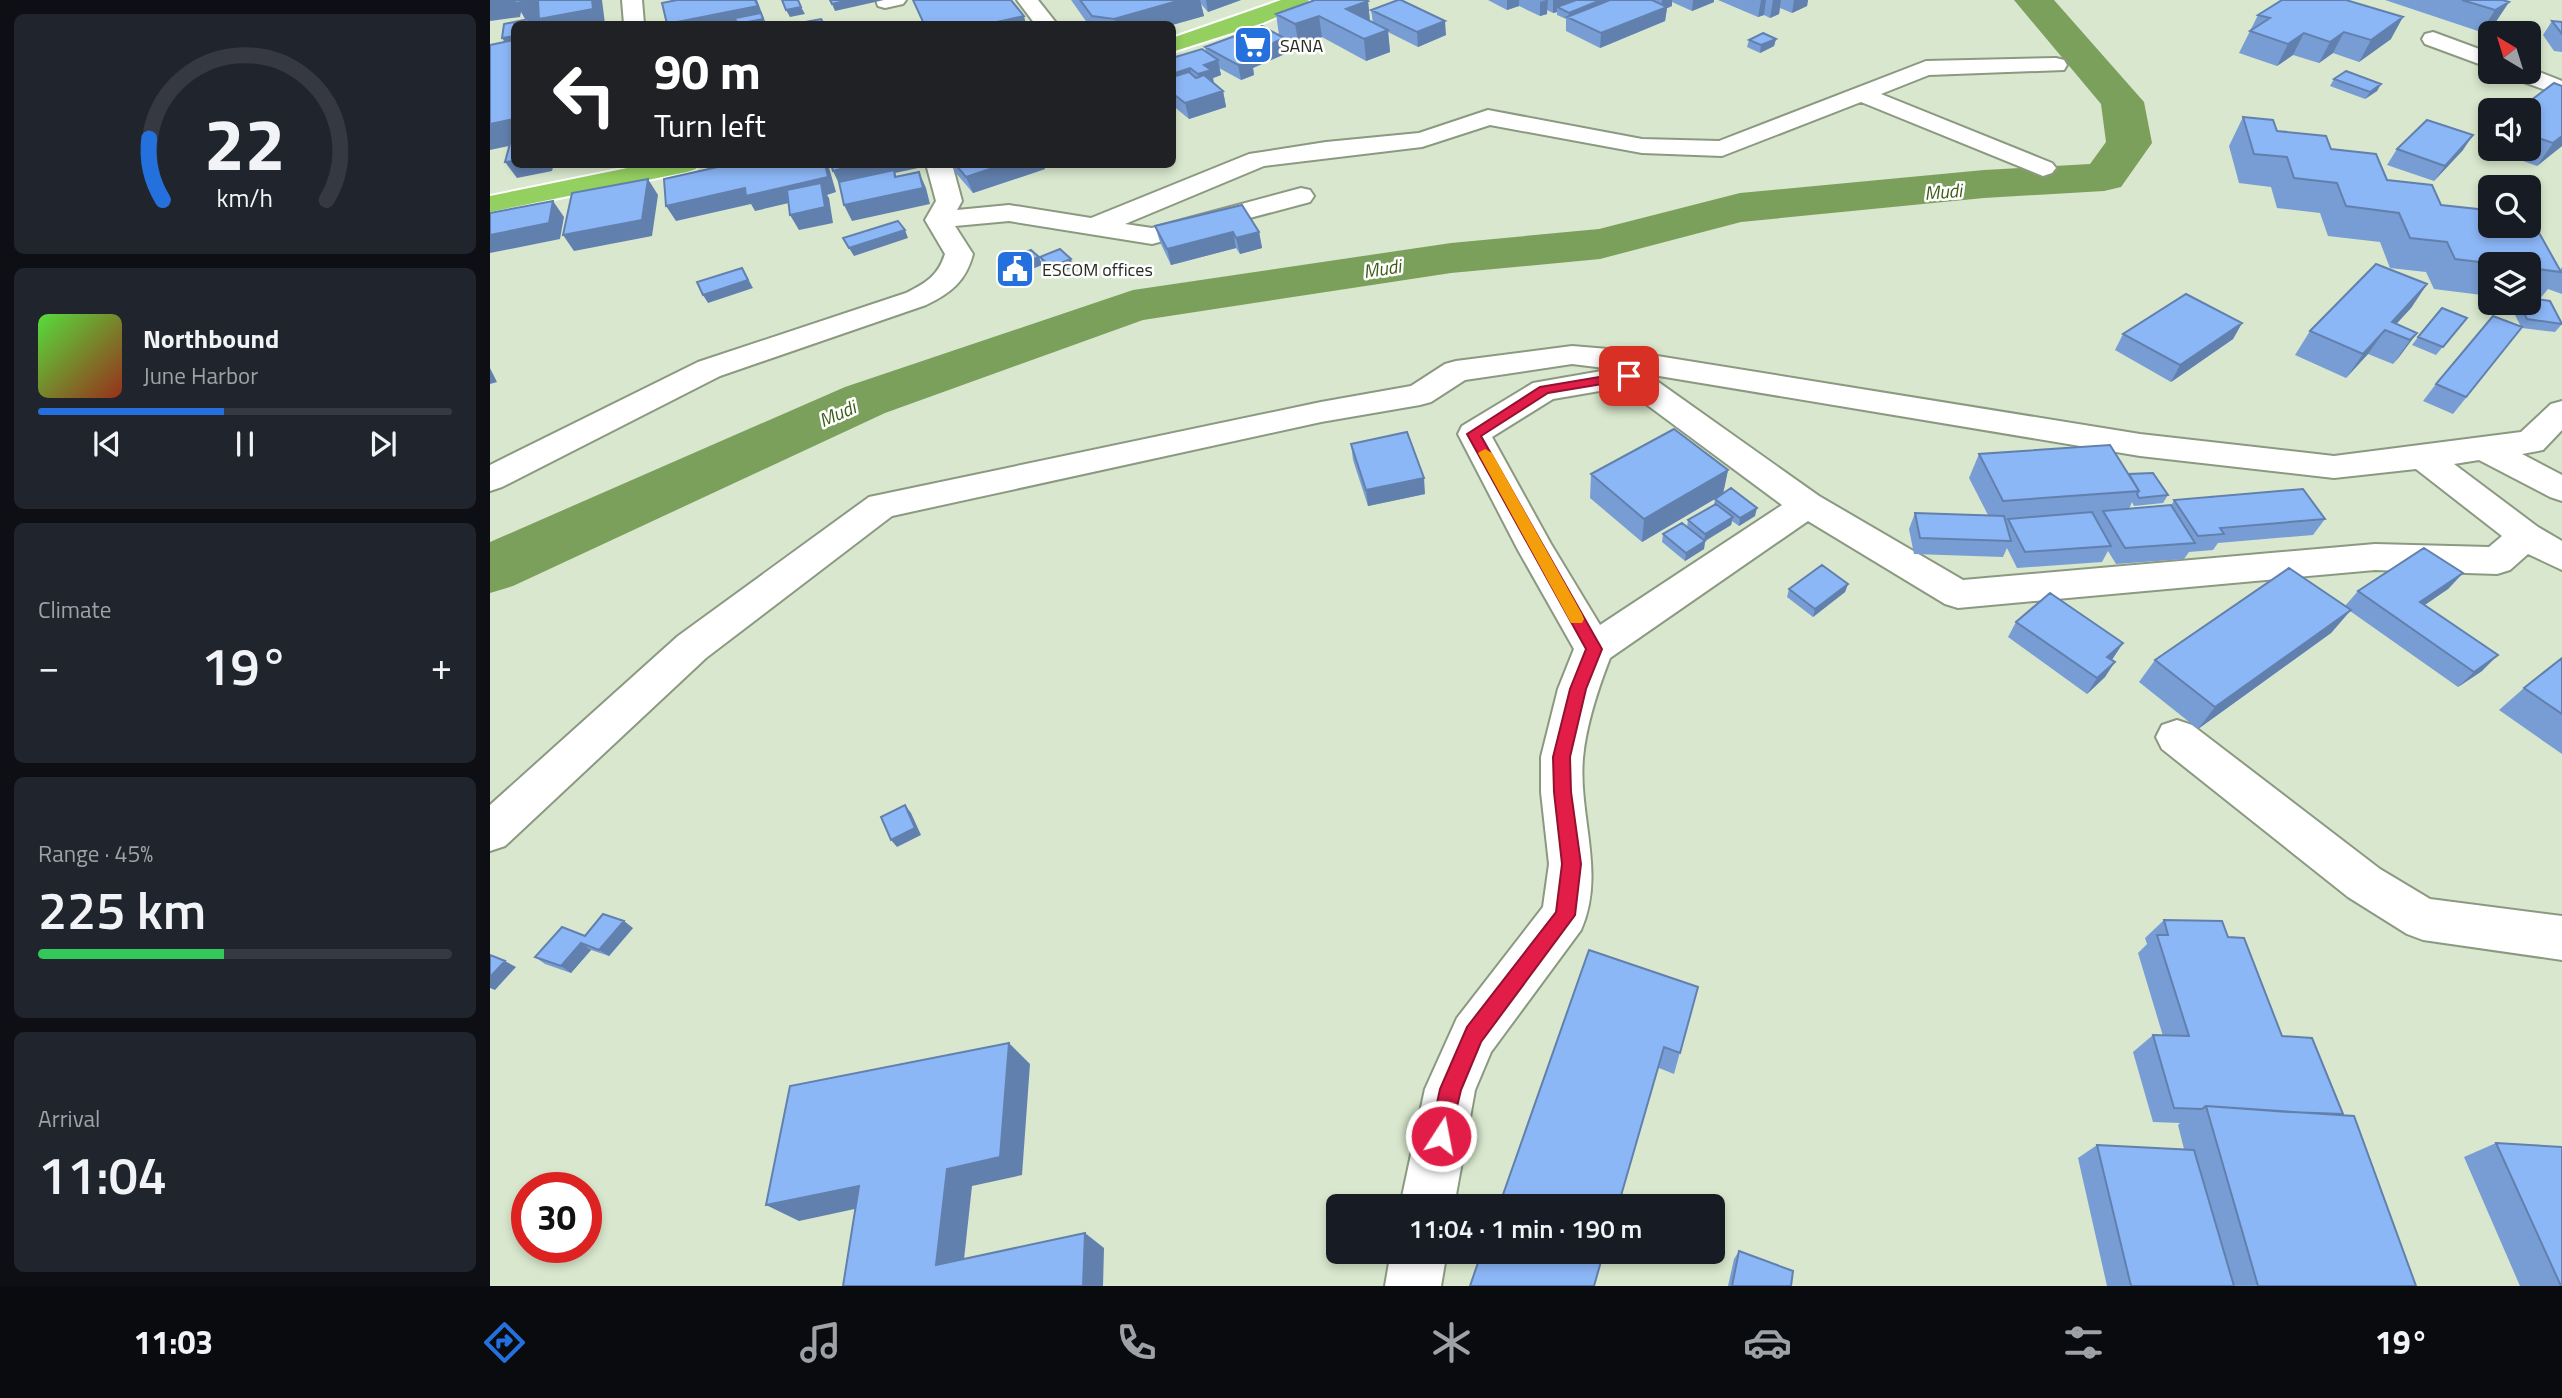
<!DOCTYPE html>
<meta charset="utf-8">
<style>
body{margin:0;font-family:"Titillium Web",sans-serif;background:#20242c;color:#f1f3f6;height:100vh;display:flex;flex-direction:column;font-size:26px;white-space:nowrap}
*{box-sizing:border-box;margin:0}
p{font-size:23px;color:#9ea1a6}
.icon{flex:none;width:38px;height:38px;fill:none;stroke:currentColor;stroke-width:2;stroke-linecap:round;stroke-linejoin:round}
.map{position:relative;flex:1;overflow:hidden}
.drawer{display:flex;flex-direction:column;gap:14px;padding:14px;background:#0d0f14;width:490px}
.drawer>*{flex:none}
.top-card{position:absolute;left:21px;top:21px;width:665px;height:147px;border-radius:10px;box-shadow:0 4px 10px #0003;background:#202124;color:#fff;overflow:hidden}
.needle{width:46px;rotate:322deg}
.controls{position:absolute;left:1988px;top:21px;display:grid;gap:14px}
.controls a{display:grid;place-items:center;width:63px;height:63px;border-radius:10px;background:#171b24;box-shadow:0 4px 10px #0003;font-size:35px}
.speed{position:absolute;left:21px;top:1172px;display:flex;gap:14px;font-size:35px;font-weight:700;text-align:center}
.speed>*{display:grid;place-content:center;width:91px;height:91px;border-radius:50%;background:#171b24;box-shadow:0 4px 10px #0003;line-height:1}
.speed .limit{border:10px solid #d22;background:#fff;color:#111}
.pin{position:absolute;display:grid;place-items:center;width:60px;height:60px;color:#fff;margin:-30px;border-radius:14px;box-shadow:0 4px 10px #0006}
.me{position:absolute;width:77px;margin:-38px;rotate:11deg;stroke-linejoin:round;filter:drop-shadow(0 0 5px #0008)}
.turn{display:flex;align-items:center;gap:24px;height:147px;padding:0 28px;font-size:32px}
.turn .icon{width:91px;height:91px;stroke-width:2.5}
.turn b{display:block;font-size:49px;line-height:60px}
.big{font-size:52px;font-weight:600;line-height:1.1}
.drawer .card{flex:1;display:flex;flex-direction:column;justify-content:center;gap:10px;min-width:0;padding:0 24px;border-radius:10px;background:#20242c}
.drawer .dial{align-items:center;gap:0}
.dial svg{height:182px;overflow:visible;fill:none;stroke:#363941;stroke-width:7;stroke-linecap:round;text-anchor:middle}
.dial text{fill:#f1f3f6;stroke:none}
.song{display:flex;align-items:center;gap:21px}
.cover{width:84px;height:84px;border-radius:10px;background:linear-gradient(135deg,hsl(110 70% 55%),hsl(10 70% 35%))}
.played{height:7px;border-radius:4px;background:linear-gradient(90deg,#2470dc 45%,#363941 45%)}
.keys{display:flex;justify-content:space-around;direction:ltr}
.heat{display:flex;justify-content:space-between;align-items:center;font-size:38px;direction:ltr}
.charge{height:10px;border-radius:5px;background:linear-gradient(90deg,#34c759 45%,#363941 0)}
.trip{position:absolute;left:836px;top:1194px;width:399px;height:70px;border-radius:10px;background:#171b24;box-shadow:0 4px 10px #0003;font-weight:600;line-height:70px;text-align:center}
.menu{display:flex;height:112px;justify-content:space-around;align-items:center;background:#090b0e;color:#9ea1a6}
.menu .icon{width:49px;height:49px}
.menu .selected{color:#2470dc}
.menu b{font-size:32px;color:#f1f3f6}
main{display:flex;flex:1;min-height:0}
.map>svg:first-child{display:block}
</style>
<main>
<section class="drawer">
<div class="card dial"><svg viewBox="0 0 100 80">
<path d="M14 69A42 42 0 1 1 86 69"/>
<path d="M14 69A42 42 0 0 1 8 42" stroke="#2470dc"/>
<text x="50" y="56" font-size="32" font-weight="700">22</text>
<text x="50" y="72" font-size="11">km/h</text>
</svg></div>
<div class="card">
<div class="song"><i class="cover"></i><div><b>Northbound</b><p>June Harbor</p></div></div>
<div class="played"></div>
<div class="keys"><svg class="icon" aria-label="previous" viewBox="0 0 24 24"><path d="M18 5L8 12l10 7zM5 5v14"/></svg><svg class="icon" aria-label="pause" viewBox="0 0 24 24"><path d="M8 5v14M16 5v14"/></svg><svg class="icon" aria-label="next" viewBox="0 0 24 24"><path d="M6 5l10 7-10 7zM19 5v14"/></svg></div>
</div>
<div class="card"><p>Climate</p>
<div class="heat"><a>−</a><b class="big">19°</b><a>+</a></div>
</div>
<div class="card"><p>Range · 45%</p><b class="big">225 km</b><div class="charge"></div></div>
<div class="card"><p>Arrival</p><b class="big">11:04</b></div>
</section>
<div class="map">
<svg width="2072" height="1286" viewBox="0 0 2072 1286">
<rect width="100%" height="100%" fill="#d8e7cd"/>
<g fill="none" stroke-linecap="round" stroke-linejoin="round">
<path fill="#7ba05c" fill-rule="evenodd" d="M1524,0h40l90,102 8,41 -31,44 -17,4 -120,7 -243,24 -141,37 -149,14 -308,47 -258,93 -372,173 -23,7v-51l355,-155 288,-97 318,-47 148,-14 141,-36 244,-23 106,-6 16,-22 -5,-38z"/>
<g stroke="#8b9981" stroke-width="4">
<path id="minor" d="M132,0h20l2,24h-20z
M386,0h30l-3,4 -18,4 -7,-2z
M527,0h21l19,24h-22z
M1943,32l57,21v15l-65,-24 -3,-5 3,-5z
M1566,58l8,2 3,5 -3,5 -135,5 -48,19 171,69 4,5 -4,5 -9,3 -182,-74 -139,54 -80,-3 -152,-28 -68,22 -158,19 -139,58 27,4 149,-40 9,2 4,6 -4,6 -158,42 -143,-23 -54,5 18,28c-7,27 -22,39 -47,51l-206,71 -218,111 -12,4v-26l208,-103 208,-69c20,-10 32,-17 39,-39l-20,-34 11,-19 -10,-37h26l10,37 -5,9 52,-5 82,13 158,-64 77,-12 93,-9 69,-23 154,29 77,2 207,-80z
M2039,68l33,13v15l-52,-19 -3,-5h22z
M1082,346l48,4 520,84 194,22 187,-24 30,-28 11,-3v29l-19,20 -21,4 40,21v26l-12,-4 -71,-37 -25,4 84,63 24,14v29l-34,-16 -18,16 -13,4 -122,-4 -417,38 -13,-4 -137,-83 -198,137c-12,31 -24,67 -27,100 -5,58 23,116 -2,172l-90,122 -16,38 -21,116h-54l25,-117 32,-71 86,-111 6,-43 -8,-72v-35l17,-68 16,-40 -56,-99 -60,-116 4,-8 71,-43 80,-14 -41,-5 -107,16 -34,22 -11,3 -99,17 -429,94 -186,142 -201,188 -15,5v-46l188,-169 191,-139 452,-95 90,-16 34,-22 11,-3zM1157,374l493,82 194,22 82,-9 86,67 -13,11 -114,-3 -412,36 -144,-84zM1133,387l159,118 -182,120 -49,-81 -59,-107 61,-38z
M1687,720l15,5 188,144 50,30 132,17v44l-139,-20 -16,-6 -59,-37 -186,-148 -6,-12 6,-12z
M901,1251h56l-6,35h-56z"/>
</g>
<g stroke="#fff" stroke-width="4">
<path id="highway" d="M791,0h28l-3,4 -43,19 -91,29v-14z
M157,164h52l-3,5 -9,3 -197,40v-16z"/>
</g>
<use href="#minor" fill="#fff" fill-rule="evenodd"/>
<use href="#highway" fill="#94d060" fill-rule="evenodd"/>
</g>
<path fill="#789dd4" d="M581,0h170l-33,12 -7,-8 3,12 -32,9 -84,-1z
M998,0h226v2l-22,9 -20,-9v4l-5,2 -2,13 -65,27 -34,-17v-12l-9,-4v-3l-4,1 -6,-3v4l-7,2 -21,-10 -12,4z
M1228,0h90l-1,6 -15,7 -12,-5 -1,6 -9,4 -6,-3 -6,2z
M1895,0h118l6,2 -14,21 -14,9z
M878,1l2,21 3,1 -2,-13 75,25 -28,12 -30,-15 2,20 -24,9 -44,-24 -23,9 -20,-11 -3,-21z
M1768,15l133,24 -32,23 -26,-9 -14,10 -26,-8 -16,11 -38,-13z
M2062,21l10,1v30l-8,-1 -11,-16z
M794,38l3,15 -34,15 1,7 -13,5 -22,-12 2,7 -8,3 1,6 9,7 3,16 -37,12 -17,-14v-47l34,-6 -1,-5z
M1286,39l-2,7 -14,7 -13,-6 2,-7z
M1844,79l47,5 -4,7 -12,8 -35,-13z
M2039,110l33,36 -25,20 -53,-19 6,-9v11h39z
M1753,117l34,14 54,18 56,31 103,46 70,44 2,-3v27l-14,-5 -9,11 23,24 -7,8 -33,-4 -69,86 -30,-13 13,-17 85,-57 -11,-22 2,-2h17v-39h-39v32l-56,-7 -8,-17 -36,-4 -10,-26 -52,-6 -8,-23 -43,-5 -6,-21 -32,-4 -10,-37z
M1907,149l66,1 -29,31 -47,-16z
M462,164h91l2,5 -72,24 -18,-21z
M665,226l104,6 3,16 -22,6 -4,-6 -65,17 -11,-23z
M549,257l3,8 -26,10 -7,-7 -4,-8z
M550,257l33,10 -19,8 -11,-10z
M1937,284l-16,24 -15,16 21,9 -24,31 -25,-10 -22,24 -51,-23 15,-24z
M1977,318l-31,37 -24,-10 6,-8z
M1752,323l-9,16 -62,43 -56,-32 8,-16z
M861,444l74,50 -57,12 -15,-46z
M1489,454l150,20 39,21 -5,8 -29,3 -2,-4 -3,7 42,-3 3,-6 151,19 -12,16 -95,8 -5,7 -24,2 -5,7 -68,5 -8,-13 -6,11 -85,6 -10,-20 -4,9 -89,-3 -5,-25 6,-16 73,2 -19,-37z
M1238,470l-5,23 32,23 -16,10 -7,-5 -1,4 -26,16 -1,8 -19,12 -23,-19 1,-8 24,-7 1,-7 26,-15 1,-6 -73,43 -52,-44 1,-24z
M1973,573l-15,16 -24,16 58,66 -24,16 -108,-76 -19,22 -133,96 -59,-47 16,-22 190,-54 13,-15z
M1358,584l-3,8 -32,25 -26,-20 2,-8z
M1526,622l107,21 -11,17 -7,17 -18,17 -79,-57z
M2072,658v96l-63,-44 25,-22z
M1674,920l64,17 54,99 61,78 -3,1 76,171h-309l-29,-128 19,-13 87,4 -6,-24 2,-2 -27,-1 -20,-70 20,-17 10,1 -25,-83 9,-9 -2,-6z
M143,928l-24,28 -18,-6 -20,23 -26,-9 -10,-7 50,-21z
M1208,987l-24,87 -15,-6 -160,138z
M2006,1143l66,143h-42l-56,-129z
M1249,1251l52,35h-63l6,-27z"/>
<path fill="#6280ad" d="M0,0h112l3,24h-63l-1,-2 -13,2 -7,-12 -1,5 -30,4z
M265,0h2l9,24h-99z
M359,0h35l-49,11 -3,-7z
M691,0h19l4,16 -32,9 -56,-1 -2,-5z
M716,0h35l-33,12z
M1017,0h12v6l-12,4z
M1056,0h2l-1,14 -7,2v-14z
M1063,0h36l-32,7v5l-4,1z
M1111,0h17l-50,18 1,-5z
M1172,0h10v6l-5,2 -2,13 -65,27 1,-15 60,-24z
M1203,0h21v2l-22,9z
M1271,0h5l-2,15 -6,2z
M1283,0h8l-2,14 -9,4z
M1304,0h14l-1,6 -15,7z
M878,1l2,21 -24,-13z
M2019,2l-14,21 -14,9 14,-22z
M311,7l4,7 -15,3 -4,-7z
M534,16l2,8h-38z
M829,16l3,21 -23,9 -4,-22z
M1913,17l-12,22 -32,23 12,-22z
M955,21l1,14 -28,12 -1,-15z
M898,30l2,22 -24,9 -2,-22z
M1854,32l-11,21 -14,10 11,-21z
M1814,33l-11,22 -16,11 11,-22z
M24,36v8l-7,2 -5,-8z
M794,38l3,15 -34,15 1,7 -13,5 -3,-15 7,-9z
M1286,39l-2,7 -14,7 1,-8z
M728,60l3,15 -8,3 1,7 -13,4 -3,-15 6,-9z
M700,68l3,15 -21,7v-16z
M1891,84l-4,7 -12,8 5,-7z
M733,91l3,16 -37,12 -4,-16z
M24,119v26l-24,5v-26z
M1983,135l-10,15 -29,31 11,-15z
M2072,136v10l-25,20 16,-23z
M24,161v3h40l-2,7 -35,7 -12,-16z
M335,164h3l8,28 -9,3 2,3 4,25 -34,7 -9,-15 33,-20 -68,16 -4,-7 -75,17 -10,-15z
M369,164h63l1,3 -28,6 6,13 18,-14 7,16 4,16 -78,17 -8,-16 -4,-19 -7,-15z
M515,164h38l2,5 -72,24 -7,-16z
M563,164h10l-9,4z
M158,179l10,16 -6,41 -78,15 -11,-16z
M63,201l11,16 -4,22 -70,14v-18z
M415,230l3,8 -54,18 -5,-8z
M743,232l3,16 -65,17 -4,-16z
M769,232l3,16 -22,6 -4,-16z
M549,257l3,8 -26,10 -3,-8z
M581,259l2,8 -19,8 -3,-8z
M252,268l11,20 -45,15 -5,-8z
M1937,284l-16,24 -22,24 3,-10z
M1752,323l-9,16 -62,43 9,-17z
M1895,330l-17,24 -22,24 17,-24z
M1927,333l-17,23 -7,8 17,-24z
M0,368l7,14 -7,2z
M1238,470l-5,24 -81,48 2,-23z
M934,478l1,16 -57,12 -2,-16z
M1267,508l-2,8 -16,10 1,-8z
M1243,517l-2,8 -26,16 -1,8 -19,12 1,-8 18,-11 1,-8z
M1973,573l-15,16 -42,29 14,-16z
M1358,584l-3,8 -32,25 2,-8z
M1861,610l-20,23 -133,96 17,-22z
M1633,643l-10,15 -15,14 9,-15z
M2008,655l-16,16 -24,16 16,-15z
M1625,662l-10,15 -18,17 10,-16z
M415,805l6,8 10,22 -24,12 -6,-7z
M134,921l9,7 -24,28 -10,-6z
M91,943l10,7 -20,23 -10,-7z
M15,961l11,6 -21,23 -5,-2v-11z
M519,1043l21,21 -8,111 -50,11 -10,92 -26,-13 11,-96z
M369,1186l28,16 -88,19 -33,-16z
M595,1233l19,15 -1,38h-20z"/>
<path fill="#8cb7f7" stroke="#6280ad" stroke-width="2" d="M25,0h19l-19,3z
M48,0h54l1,9 -54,10z
M187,0h78l3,6 -91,18 -5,-21z
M292,0h16l3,7 -15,3z
M340,0h19l-17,4z
M423,0h98l13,16 -36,8h-64z
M590,0h101l-67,19 -22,-3z
M825,0h51l2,1 -22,8 42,21 -24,9 -45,-23 -24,8 -19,-10z
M908,0h3l44,21 -28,11 -46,-22z
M1086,0h25l-32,13 -12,-6z
M1120,0h42l15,7 -66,26 -34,-16z
M1792,0h64l57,17 -32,23 -27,-8 -14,10 -26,-9 -16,11 -38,-13 20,-13 -12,-3z
M1972,0h41l6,2 -14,8z
M271,13l2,6 -26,5 -2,-6z
M39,19l-1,5h-14v12l-12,2 2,-14z
M331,19l3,5h-30z
M2062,21l10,1v12z
M772,26l22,12 -39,18 7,4 -14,5 -33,-18z
M1273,33l13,6 -15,6 -12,-5z
M24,40v79l-24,5v-79z
M712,49l16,11 -14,5 7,5 -13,4 -8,-6 -18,6v-16z
M1856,71l35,13 -11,8 -36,-13z
M699,72l7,6 8,-3 19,16 -38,12 -13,-10v-16z
M2064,83l8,3v50l-9,7 -24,-8v-25h-11z
M1753,117l30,3 4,11 49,5 5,13 45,5 11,26 45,5 9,20 46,5 3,6v10l48,5 23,41 -32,-4v-4h-33l-41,-5 -8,-17 -37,-4 -11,-25 -53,-7 -9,-23 -43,-5 -7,-21 -33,-3z
M1937,120l46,15 -28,31 -48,-17z
M24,135v26l-9,1 7,-26z
M241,164h94l3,13 -82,19 -1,-8 -79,18 -2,-27z
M341,164h28l-26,7z
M465,164h50l-39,13z
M404,170l1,7 24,-5 4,16 -79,17 -5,-23z
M158,179l-6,41 -79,15 9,-42z
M331,183l4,24 -35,8 -3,-25z
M63,201l-4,22 -59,12v-22z
M752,205l17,27 -23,6 -3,-6 -66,17 -12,-23z
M408,221l7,9 -56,18 -6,-10z
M570,249l11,10 -20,8 -11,-10z
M541,250l8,7 -26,10 -8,-7z
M1886,264l51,20 -35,38 25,11 -7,7 -25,-10 -22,24 -53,-23z
M252,268l6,12 -45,15 -6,-13z
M1696,294l56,29 -62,42 -57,-31z
M2039,298l21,3 12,23 -35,-5 -8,-16h10z
M1952,308l25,10 -24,29 -25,-10z
M2003,316l29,11 -56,70 -30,-13z
M1184,429l54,41 -84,49 -53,-45z
M917,432l17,46 -58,12 -15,-46z
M1620,445l29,46 -136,10 -24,-47z
M1663,473l15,22 -29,3 -2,-4 2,-3 -10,-17z
M1241,488l26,20 -17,10 -25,-19z
M1813,489l22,30 -105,9 4,6 -26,2 -24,-36z
M1226,504l17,13 -28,17 -17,-14z
M1681,505l24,38 -70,5 -22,-37z
M1602,512l19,34 -86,6 -17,-33z
M1425,513l89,3 7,25 -91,-3z
M1192,523l23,18 -19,12 -23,-19z
M1934,548l39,25 -43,29 78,53 -24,17 -116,-81z
M1332,565l26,19 -33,25 -26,-20z
M1799,568l62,42 -136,97 -60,-47z
M1560,593l73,50 -16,14 8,5 -18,16 -81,-56z
M2072,658v56l-38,-26z
M415,805l10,23 -24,12 -10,-23z
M113,914l21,7 -25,29 -18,-7 -20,23 -26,-9 27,-30 23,9z
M1674,920l58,1 6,16 16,1 38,98 30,2 31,76 -54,-2 -83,-6 -4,3 -28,-1 -21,-73 36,1 -32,-101h11z
M1099,950l109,37 -18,66 -16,-6 -46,159h-119z
M0,955l15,6 -15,16z
M519,1043l-9,114 -53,12 -11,96 149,-32 -2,53h-240l16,-100 -93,19 24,-119z
M1716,1106l148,10 62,170h-158z
M2006,1143l66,4v139h-1z
M1607,1145l97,5 40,136h-103z
M992,1251h122l-10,35h-124z
M1249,1251l54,20 -2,15h-59z"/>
<path fill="#e11d48" stroke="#92132f" stroke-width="2" d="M1139,372l4,1v6l-85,14 -67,43 121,213 -16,40 -16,68 1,35 10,72 -6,51 -94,127 -20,48 -13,54 -7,3 -8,-3 -3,-8 10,-47 27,-62 89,-115 6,-48 -8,-72 -1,-35 17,-68 16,-40 -119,-215 73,-47z"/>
<path fill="#f59e0b" d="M995,449l7,4 90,161 2,5 -2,4h-11l-93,-170z"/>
<defs>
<g id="supermarket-square" transform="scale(2.0125)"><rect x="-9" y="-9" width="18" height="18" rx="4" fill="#2470dc" stroke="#fff"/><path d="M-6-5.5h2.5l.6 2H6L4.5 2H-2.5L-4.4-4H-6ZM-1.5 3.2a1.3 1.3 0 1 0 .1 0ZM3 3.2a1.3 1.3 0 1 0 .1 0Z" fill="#fff"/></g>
<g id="civic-square" transform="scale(2.0125)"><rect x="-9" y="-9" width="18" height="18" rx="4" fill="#2470dc" stroke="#fff"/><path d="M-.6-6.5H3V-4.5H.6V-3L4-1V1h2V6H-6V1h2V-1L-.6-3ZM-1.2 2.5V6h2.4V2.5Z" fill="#fff"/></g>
</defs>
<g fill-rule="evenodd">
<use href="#supermarket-square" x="763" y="45"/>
<use href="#civic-square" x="525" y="269"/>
</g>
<g text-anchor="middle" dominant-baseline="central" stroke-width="5" stroke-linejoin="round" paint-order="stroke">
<g font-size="18" fill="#272c23" stroke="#fff" text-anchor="start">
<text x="790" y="45">SANA</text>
<text x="552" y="269">ESCOM offices</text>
</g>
<g font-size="19" font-style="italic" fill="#3a5d16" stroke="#fff">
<text transform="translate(1453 191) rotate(-5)">Mudi</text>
<text transform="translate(892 268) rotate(-9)">Mudi</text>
<text transform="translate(347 413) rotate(-24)">Mudi</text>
</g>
</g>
</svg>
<div class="controls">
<a><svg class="needle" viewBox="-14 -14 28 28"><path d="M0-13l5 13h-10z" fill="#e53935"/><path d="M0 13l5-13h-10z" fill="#9ea1a6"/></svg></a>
<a><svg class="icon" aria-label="sound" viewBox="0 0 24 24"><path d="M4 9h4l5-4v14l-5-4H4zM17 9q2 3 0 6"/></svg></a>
<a><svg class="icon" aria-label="search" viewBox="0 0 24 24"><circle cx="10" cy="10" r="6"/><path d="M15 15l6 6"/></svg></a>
<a><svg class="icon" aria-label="layers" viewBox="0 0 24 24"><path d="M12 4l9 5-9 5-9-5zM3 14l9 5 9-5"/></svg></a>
</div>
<div class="speed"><div class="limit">30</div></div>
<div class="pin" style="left:1139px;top:376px;background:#d93025"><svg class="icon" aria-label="arrive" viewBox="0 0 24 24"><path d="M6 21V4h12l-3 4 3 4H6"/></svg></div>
<svg class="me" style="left:951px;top:1136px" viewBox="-20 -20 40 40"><circle r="17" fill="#e11d48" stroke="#fff" stroke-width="3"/><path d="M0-11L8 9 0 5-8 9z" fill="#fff"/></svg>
<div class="trip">11:04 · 1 min · 190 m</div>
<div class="top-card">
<div class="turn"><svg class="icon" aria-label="left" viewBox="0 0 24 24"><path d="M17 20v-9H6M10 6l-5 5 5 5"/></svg><div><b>90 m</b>Turn left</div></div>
</div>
</div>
</main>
<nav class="menu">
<b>11:03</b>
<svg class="icon selected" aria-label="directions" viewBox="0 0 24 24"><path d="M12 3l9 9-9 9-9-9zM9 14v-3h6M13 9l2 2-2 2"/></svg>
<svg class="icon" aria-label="music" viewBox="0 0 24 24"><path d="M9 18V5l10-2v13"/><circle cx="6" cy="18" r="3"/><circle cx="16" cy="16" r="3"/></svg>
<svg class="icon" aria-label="phone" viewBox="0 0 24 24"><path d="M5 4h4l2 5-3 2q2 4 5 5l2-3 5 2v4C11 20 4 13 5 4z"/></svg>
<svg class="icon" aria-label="climate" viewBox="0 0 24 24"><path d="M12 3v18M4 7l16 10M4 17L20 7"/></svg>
<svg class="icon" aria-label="car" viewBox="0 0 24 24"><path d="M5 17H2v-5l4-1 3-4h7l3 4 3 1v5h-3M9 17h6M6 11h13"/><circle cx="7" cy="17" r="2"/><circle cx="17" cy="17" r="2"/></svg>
<svg class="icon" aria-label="filters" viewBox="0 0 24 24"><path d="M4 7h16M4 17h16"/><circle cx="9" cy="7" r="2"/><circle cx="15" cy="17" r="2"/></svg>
<b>19°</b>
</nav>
